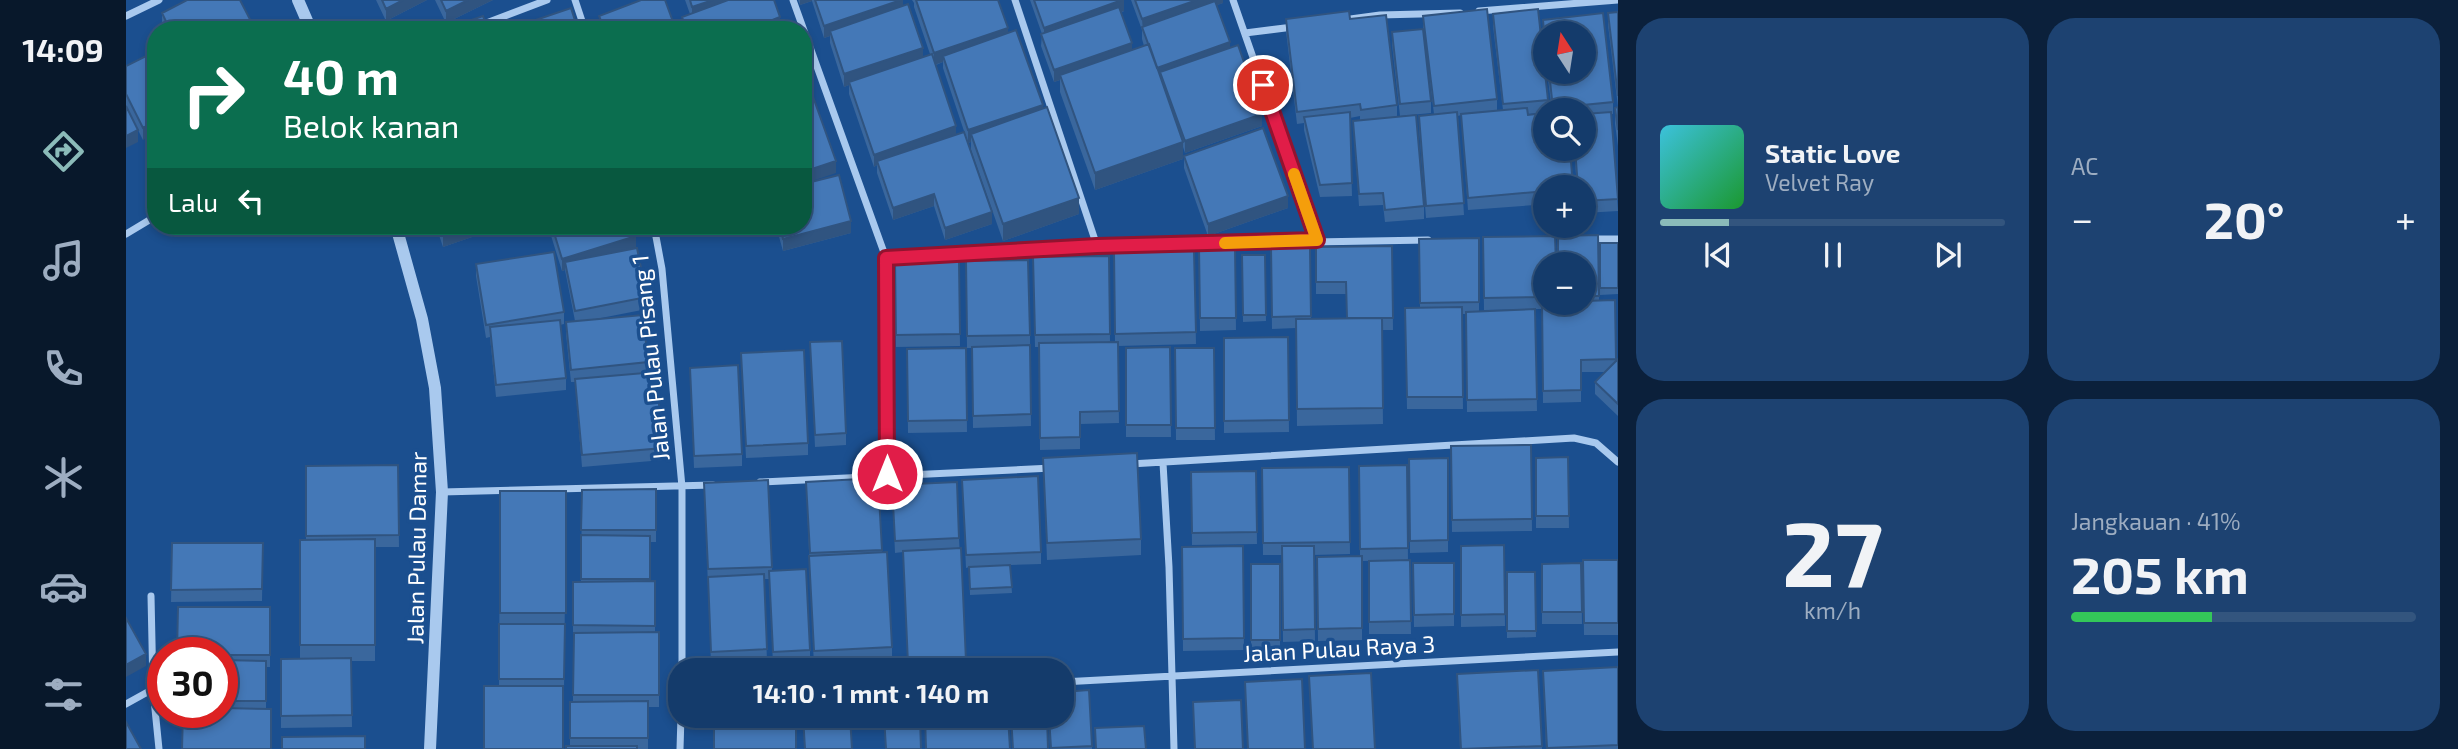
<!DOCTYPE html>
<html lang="id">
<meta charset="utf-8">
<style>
body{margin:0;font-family:"Exo 2",sans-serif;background:#1d4271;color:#f1f3f6;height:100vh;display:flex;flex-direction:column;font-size:26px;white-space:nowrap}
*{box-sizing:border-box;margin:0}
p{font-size:23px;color:#9dadc1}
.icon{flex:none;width:38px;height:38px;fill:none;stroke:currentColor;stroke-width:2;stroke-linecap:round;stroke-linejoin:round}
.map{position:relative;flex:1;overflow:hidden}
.side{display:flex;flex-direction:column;gap:18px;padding:18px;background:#0b203b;width:840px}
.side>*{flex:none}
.guide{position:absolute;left:21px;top:21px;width:665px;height:214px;border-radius:28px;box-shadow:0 4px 10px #0003,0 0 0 2px #33557e;background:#0b6e4f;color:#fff;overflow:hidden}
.needle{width:46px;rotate:348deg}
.tools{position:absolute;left:1407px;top:21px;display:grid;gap:14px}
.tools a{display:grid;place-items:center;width:63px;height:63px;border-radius:50%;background:#143b6b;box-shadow:0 4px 10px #0003,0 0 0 2px #33557e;font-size:35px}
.speed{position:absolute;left:21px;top:637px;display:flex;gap:14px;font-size:35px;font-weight:700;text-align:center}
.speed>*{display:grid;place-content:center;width:91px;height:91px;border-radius:50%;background:#143b6b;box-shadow:0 4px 10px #0003,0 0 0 2px #33557e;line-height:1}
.speed .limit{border:10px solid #d22;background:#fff;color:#111}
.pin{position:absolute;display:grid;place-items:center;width:60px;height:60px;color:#fff;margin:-30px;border:4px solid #fff;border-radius:50%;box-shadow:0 2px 7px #0007}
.me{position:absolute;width:77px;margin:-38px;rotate:0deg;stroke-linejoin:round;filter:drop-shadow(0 0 5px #0008)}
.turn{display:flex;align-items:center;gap:24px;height:147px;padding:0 21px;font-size:32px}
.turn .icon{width:91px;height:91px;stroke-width:2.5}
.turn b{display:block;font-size:49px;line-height:60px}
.then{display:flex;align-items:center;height:66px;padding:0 21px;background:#0003;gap:14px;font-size:26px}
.big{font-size:52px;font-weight:700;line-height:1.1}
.side .card{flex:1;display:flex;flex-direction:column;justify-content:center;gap:10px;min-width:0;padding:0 24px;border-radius:28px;background:#1d4271}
.side .dial{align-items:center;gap:0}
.dial b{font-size:91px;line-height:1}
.song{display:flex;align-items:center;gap:21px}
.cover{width:84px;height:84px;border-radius:10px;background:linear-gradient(135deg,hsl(190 70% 55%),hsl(130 70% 35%))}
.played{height:7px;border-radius:4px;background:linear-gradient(90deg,#8bbbb9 20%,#33557e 20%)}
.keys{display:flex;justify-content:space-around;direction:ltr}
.heat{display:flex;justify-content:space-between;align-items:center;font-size:38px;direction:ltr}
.charge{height:10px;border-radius:5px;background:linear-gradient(90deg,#34c759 41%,#33557e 0)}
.side .tiles{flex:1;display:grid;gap:18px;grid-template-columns:repeat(2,1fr)}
.trip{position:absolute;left:542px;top:658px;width:406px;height:70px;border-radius:28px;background:#143b6b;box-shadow:0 4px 10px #0003,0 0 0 2px #33557e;font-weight:700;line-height:70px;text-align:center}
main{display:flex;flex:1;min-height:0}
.tabs{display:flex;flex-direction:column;width:126px;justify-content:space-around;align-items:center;background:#08182b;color:#9dadc1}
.tabs .icon{width:49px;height:49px}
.tabs .selected{color:#8bbbb9}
.tabs b{font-size:32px;color:#f1f3f6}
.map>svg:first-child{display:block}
</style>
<main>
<nav class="tabs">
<b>14:09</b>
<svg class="icon selected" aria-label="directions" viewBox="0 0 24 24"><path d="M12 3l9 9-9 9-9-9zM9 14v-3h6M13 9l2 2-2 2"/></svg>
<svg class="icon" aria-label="music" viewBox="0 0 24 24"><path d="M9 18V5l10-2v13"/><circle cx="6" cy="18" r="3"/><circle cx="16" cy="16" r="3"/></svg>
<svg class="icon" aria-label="phone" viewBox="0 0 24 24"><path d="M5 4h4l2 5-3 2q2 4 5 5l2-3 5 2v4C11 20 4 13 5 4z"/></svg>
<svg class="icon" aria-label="climate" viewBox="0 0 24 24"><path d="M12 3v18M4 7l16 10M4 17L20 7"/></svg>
<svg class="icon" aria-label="car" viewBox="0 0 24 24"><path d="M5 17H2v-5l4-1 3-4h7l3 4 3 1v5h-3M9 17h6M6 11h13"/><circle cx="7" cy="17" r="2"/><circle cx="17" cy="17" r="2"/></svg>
<svg class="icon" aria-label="filters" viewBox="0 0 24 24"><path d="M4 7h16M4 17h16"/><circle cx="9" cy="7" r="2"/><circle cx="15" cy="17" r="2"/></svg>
</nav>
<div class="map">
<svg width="1492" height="749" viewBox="0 0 1492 749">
<rect width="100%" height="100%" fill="#1b4f8f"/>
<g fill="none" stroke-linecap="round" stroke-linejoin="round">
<path stroke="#a9c9ee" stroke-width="7" d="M449,0l10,30
M667,0l93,258 1,216
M889,0l82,246
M1107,0l84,241
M1353,11l139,-11
M0,16l33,-16
M1217,20l37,-5 80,-2
M342,30l79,-30
M1119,33l48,-6
M528,226l8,43 20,218v183
M0,234l30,-18
M1464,239h28
M760,258l211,-12 331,-6
M1037,463l6,104 5,182
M1004,464l444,-26 22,5 22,19
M634,482l292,-14
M316,492l271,-7
M25,596l2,93 6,60
M936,682l556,-30
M0,704l27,-15
M554,749l1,-33"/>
<path stroke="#a9c9ee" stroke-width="12" d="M172,0l13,30
M270,226l26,93 13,69 7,104 -12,257"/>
</g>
<path fill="#3a679d" d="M250,0h51l-41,21z
M309,0h58l-47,23z
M559,0h89l6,26 4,4h-102v-13l8,-3z
M672,0h105v6l20,51 7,-3 -16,-47v-4l-2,-3h86l10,33 35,75 36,106 -76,27 -32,-91v-8l-3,1 -25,-75v-6l-7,3 20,70 36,89 -47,16 -11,-34 -41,14 -16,-47v-8l-3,2 -25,-73v-9l-5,2 -14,-44v-7l-6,2 -12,-37 -12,4z
M904,0h94v11l-3,2 11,37 12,-4 -2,-7v-9l-11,-30h92v3l-6,2 13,42 32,79 -77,27 -2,-6v12l-88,31 -35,-98v-12l-6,2 -13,-36 1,-12z
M1492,12v134l-3,-22v-16l3,-1 -10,-82v-12z
M36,13l93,17h-91l-2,-5z
M1367,14l55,86v10h-3v2l-17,2 17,73v26l-9,1 -1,-9 -67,5 -7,-95 -3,1 6,99 -38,3 -7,-90v-12l15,-2 -11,-86v-12l74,83v12l6,-1 -10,-84z
M473,16l77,14h-76z
M1160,19h64l47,86v12l27,89v13l-39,3 -2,-17 -24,1 -6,-85 7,-1v-4l-10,2 2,78 -32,1 -16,-67v-7l-7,1 -11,-93z
M1417,20l70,82v12h-2l7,97 -34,2v-26h-7l-3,-38h10v-39h-32l-5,-38h37l-39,-39v21l-2,-22z
M1266,32l39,69v12l-31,3 -8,-72z
M30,51l-13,89 -17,-34v-40z
M1058,156l104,52 -80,28 -24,-68z
M310,226h68l-61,21z
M422,226h85l3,22 -7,2 18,47v12l-51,10 52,43v10l15,76v12l-81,7 -7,-85h-4l-5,-48v-12l9,-1 -10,-51 -3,1z
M650,226h27l48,7 -68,18z
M1472,235l1,66 16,-1 1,61 2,-2v57l-23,-22v-12l11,-10h-25v30l-38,1 -1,-94 -58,1 -1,-73 62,27v39h39v-39z
M1353,238v74l56,-3 2,102 -70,1 -1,-98h-4l1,95h-56l-2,-101 15,-1 -1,-68z
M1474,243h18v51l-18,1z
M1266,246l1,84h-11l1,94 -86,2 -1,-98 -24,1 -1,-82h39l1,72 36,-1 -1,-24h-30v-47z
M1109,247l1,83 -36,1 -1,-83z
M1068,251l2,93 -78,2 1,77 -39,1v25l-40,1 -1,-103h-4l-2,-90 76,-1 1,86h5l-1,-90z
M1116,255h23l1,66 -23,1z
M833,261l1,85 -64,1 -1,-85z
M840,261l64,74 1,91 -58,2 -1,-80h-5z
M350,264l88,48v12l-4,1 6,53v12l-70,7 -6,-60 -4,1 -10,-62z
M1162,337l1,95 -65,1v-95z
M684,342l36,91v12l-31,2z
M1044,347l1,90h-45v-89z
M840,348l1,84 -59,1 -1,-84z
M1049,348h39l1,92h-39z
M615,353l67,90v12l-62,3z
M564,368l52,86v12l-48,2z
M1405,445l1,86 -80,1 -1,-86z
M1442,457l1,71h-33v-70z
M917,458l98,81v16l-94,5z
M1322,458v94l-38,1 -1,-94z
M272,465l1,82h-24v114h-24l1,66 -71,1v-69l19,-1v-118l6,-1v-73z
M1281,465l1,95 -46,1v79l-44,1 -1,-84 43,-1 -1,-90z
M1223,467l1,87 -36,1 1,86 -32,1 -1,-87h-19l-1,-87z
M1130,471l1,73 -65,1 -1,-73z
M752,478l4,74 10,95v17l-78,3 -8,-185z
M642,480l4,91 38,79v12l-37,2 -4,-85h-5l3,82 -56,3 -7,-181z
M836,480l79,72v12l-31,1 2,28 -42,2 -1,-28 -3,1z
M766,485l67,53 7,132h-58l-5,-118 -8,1z
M530,489v53h-6v39h5v51h4v75h-11v42h-82l4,-3v-44h3v-120h8l1,-92z
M374,491h66l-2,200 -65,-5z
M46,543h91l-1,58 -91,1z
M1378,545l1,81 -44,1v-81z
M1117,546l1,104 -61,1 -1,-104z
M1284,560l1,74h-42v-73z
M1457,560h35v75h-34z
M1287,563h41v63l-40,1z
M1455,563l1,61h-40v-60z
M1125,564h29v88l-29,1z
M1381,572h28l1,65 -29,1z
M52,607h92v60h-4v41l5,1v40h-89v-37h40v-59h-45z
M1492,667v82h-72l-3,-78z
M1412,670l4,79h-82l-3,-75z
M963,690l3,59h-42l-1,-33h13z"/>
<path fill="#305480" d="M277,0h24l-41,21v-12z
M342,0h25l-47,23v-12z
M587,0h33l-54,19v-12z
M674,0h12v1l-12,4z
M775,0h2v11l-73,20v5l-6,2v-12z
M996,0h2v11l-80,29v-12z
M1071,0h26v3l-80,28 -1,-12z
M654,17v12l-33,1z
M882,28v12l-65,16v6l-9,3v-12z
M1104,42v12l-70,18v7l-3,-11z
M1006,43v12l-72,20v5l-6,2v-12z
M797,48v12l-74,22v3l-5,2v-13z
M917,105v12l-72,17v8l-3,1v-13z
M1136,114v12l-77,27v-12z
M30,121v12l-13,7v-12z
M830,126v12l-79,23v4l-3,2v-12z
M12,130v12l-12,6v-12z
M1057,142v17l-88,31v-17z
M710,161v12l-33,11v-12z
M808,194v12l-41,14v-12z
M1162,196v12l-80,28v-12z
M953,198v16l-76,27v-17z
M866,212v12l-47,16v-12z
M725,221v12l-68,18v-12z
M343,226h35l-61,21v-13z
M576,226h12l-12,4z
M510,236v12l-69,22 -2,-8v8l-3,1v-12z
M20,654v12l-20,11v-12z"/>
<path fill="#4478b7" stroke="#305480" stroke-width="2" d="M61,0h53l15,29 -85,1 -8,-17z
M256,0h21l-17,9z
M315,0h27l-22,11z
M515,0h24l11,30h-71l-6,-14z
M564,0h23l-21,7z
M602,0h46l6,17 -33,13h-60l-5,-13z
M689,0h86l-77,26z
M790,0h82l10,28 -74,25z
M908,0h88l-78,28z
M1009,0h62l-55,19z
M1089,1l15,41 -73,26 -15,-41z
M782,4l15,44 -79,26 -14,-43z
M993,7l13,36 -78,27 -13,-36z
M445,8l7,22h-72z
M1361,9l10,90 -63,7 -11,-90z
M1412,9l10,91 -45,4 -10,-90z
M1223,11l1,8 36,-4 11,90 -36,5 -1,-6 -63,8 -11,-93z
M1492,12v84l-10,-83z
M1477,13l10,89 -60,6 -4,-36h35v-39h-39v9l-2,-22z
M357,16l5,14h-46z
M656,26l2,4h-13z
M1297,29l8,72 -31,3 -8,-72z
M890,30l27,75 -75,25 -25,-74z
M1023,44l34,98 -88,31 -35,-98z
M1112,45l24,69 -77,27 -25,-69z
M30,51v70l-13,7 -17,-34v-28z
M806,54l24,72 -82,29 -25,-73z
M686,94l24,67 -33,11v-75z
M0,106l12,24 -12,6z
M921,107l32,91 -76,26 -32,-90z
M1492,107v23l-3,-22z
M1401,108l1,7 17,-2v36h25l3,38h-28v14l-9,1 -1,-10 -67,6 -7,-84z
M1224,112l2,71 -32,2 -16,-68z
M1331,112l7,91 -38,3 -7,-90z
M1485,112l7,87 -34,2v-14h-6l-3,-38h9v-35z
M1290,115l8,91 -39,4 -2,-17 -24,1 -6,-73z
M1137,128l25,68 -80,28 -24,-68z
M838,132l28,80 -47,16 -11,-34 -41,14 -16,-47z
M713,175l12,46 -68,18 -3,-13h23v-42z
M314,226h29l-26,8z
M426,226h81l3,10 -74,23z
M1472,235l1,61h-15v-32h-26v-28z
M1429,236l1,28h-11v33l-61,1 -1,-61z
M1353,238v64l-59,1 -1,-64z
M1474,243h18v45h-18z
M1266,246l1,72h-46l-1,-36h-30v-35z
M1109,247l1,71h-36l-1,-70z
M1145,247h39l1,69 -39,1z
M511,248l10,49 -72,14 -10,-49z
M1068,251l2,81 -81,2 -1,-82z
M428,252l10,60 -78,13 -10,-61z
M1116,255h23l1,60h-23z
M983,256l1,78 -75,1 -2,-78z
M902,260l2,75 -63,1 -1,-75z
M833,261l1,73 -64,1 -1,-73z
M1489,300l1,59 -35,1v30l-38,1 -1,-89h3v1h39v-2z
M1336,307l1,90h-56l-2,-89z
M1409,309l2,90 -70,1 -1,-88z
M517,315l5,47 -77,8 -5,-48z
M1256,318l1,90 -86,1 -1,-90z
M434,320l6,58 -70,7 -6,-58z
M1162,337l1,83 -65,1v-83z
M716,341l4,92 -31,2 -5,-93z
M992,342l1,69 -39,1v25l-40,1 -1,-95z
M904,345l1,69 -58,2 -1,-69z
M1044,347l1,78h-45v-77z
M840,348l1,72 -59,1 -1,-72z
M1049,348h39l1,80h-39z
M678,350l4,93 -62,3 -5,-93z
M1492,359v45l-23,-22z
M612,365l4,89 -48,2 -4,-88z
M530,372l7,76 -81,7 -7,-76z
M1405,445l1,74 -80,1 -1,-74z
M1011,453l4,86 -94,4 -4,-85z
M1442,457l1,59h-33v-58z
M1322,458v82l-38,1 -1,-82z
M272,465l1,70 -93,1v-70z
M1281,465l1,83 -48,1 -1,-83z
M1223,467l1,75 -87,1 -1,-75z
M1130,471l1,61 -65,1 -1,-61z
M912,476l3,76 -75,3 -4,-75z
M752,478l4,72 -72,3 -4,-71z
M642,480l4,87 -64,2 -4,-86z
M831,482l2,56 -64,3 -3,-56z
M530,489v41h-75l1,-40z
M374,491h66v122h-66z
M455,535l69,1v43h-69z
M249,539v106h-75v-105z
M46,543h91l-1,46 -91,1z
M1378,545l1,69 -44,1v-69z
M1117,546l1,92 -61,1 -1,-92z
M1156,546h32l1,83 -32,1z
M835,548l5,113 -58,3 -5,-113z
M761,552l5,95 -78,4 -5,-95z
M1236,556v72l-44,1 -1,-72z
M1284,560l1,61 -42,1v-61z
M1457,560h35v63h-34z
M1287,563h41v51l-40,1z
M1455,563l1,49h-40v-48z
M1125,564h29v76h-29z
M884,565l2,22 -42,2 -1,-22z
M680,569l4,81 -37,2 -4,-81z
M1381,572h28l1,59h-29z
M638,574l3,75 -56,3 -3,-75z
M529,581v45l-82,-1v-43z
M52,607h92v48h-48v-2h-45z
M0,618l20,36 -20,11z
M373,624h66l-1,55h-65z
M533,632v63h-86l1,-62z
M225,658l1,57 -71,1v-57z
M96,660l44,1v40h-44z
M1492,667v78l-71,3 -4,-77z
M1412,670l4,76 -81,3 -4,-75z
M1245,673l4,76h-62l-4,-73z
M1176,679l3,70h-57l-3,-67z
M358,686h79v63h-79z
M963,690l3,56 -41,2 -2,-32h13v-24z
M1115,700l2,49h-48l-2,-47z
M522,701v37h-78v-36z
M96,708l49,1v40h-89l1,-37h39z
M677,716h47l2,33h-47z
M758,716h36l1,33h-35z
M799,716h83l2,33h-84z
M885,716h36l1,33h-35z
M588,717h82v32h-82z
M0,722l15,27h-15z
M1018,726l2,23h-50l-1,-21z
M239,736v13h-83v-12z
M440,746h71v3h-71z"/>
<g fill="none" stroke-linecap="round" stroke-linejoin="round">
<g stroke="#92132f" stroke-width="18">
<path id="route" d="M761,474l-1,-216 211,-12 220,-6 -54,-155"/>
</g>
<use href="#route" stroke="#e11d48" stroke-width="12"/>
<path stroke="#f59e0b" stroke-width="12" d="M1099,243l92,-3 -23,-66"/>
</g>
<g text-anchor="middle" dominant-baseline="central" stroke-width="7" stroke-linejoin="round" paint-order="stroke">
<g font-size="23" fill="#fff" stroke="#1b4f8f">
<text transform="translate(524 358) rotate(-96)">Jalan Pulau Pisang 1</text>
<text transform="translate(290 548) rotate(-89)">Jalan Pulau Damar</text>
<text transform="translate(1213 648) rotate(-3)">Jalan Pulau Raya 3</text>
</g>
</g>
</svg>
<div class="tools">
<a><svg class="needle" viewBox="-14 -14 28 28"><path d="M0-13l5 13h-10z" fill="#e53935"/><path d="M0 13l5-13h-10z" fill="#9dadc1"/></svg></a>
<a><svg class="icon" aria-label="search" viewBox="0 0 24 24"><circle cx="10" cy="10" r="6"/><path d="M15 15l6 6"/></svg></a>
<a>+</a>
<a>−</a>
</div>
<div class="speed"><div class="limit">30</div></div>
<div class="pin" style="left:1137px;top:85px;background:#d93025"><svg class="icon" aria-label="arrive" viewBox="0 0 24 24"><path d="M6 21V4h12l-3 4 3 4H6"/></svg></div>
<svg class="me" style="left:761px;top:474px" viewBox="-20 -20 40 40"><circle r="17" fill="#e11d48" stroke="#fff" stroke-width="3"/><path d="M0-11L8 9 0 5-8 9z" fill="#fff"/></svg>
<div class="trip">14:10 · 1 mnt · 140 m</div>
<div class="guide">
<div class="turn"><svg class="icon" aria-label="right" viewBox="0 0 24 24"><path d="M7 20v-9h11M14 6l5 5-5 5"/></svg><div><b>40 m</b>Belok kanan</div></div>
<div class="then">Lalu<svg class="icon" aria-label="left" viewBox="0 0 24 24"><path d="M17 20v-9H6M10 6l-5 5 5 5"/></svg></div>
</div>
</div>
<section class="side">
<div class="tiles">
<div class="card">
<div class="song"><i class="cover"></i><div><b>Static Love</b><p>Velvet Ray</p></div></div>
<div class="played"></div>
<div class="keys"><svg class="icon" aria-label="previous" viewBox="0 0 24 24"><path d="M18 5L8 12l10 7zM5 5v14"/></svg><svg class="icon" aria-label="pause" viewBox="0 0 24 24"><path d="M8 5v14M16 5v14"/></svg><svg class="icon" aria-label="next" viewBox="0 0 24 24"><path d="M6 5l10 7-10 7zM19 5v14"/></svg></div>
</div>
<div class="card"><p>AC</p>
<div class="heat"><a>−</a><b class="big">20°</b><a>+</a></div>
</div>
<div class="card dial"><b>27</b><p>km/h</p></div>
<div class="card"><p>Jangkauan · 41%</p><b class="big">205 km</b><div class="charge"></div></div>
</div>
</section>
</main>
